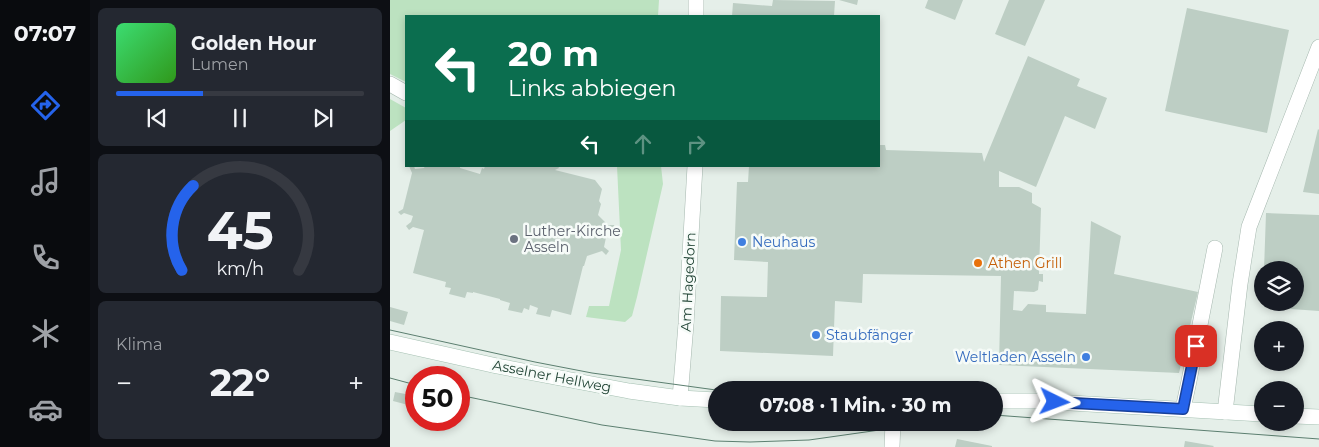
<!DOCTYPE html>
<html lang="de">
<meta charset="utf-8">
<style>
body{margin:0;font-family:Montserrat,sans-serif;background:#242831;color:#f1f3f6;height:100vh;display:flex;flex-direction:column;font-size:19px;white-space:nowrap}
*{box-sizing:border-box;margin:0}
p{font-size:16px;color:#9ea1a6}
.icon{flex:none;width:28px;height:28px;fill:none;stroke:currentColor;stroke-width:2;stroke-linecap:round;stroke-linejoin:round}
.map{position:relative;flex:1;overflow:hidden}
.details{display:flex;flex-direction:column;gap:8px;padding:8px;background:#0d0f14;width:300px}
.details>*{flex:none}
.banner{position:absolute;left:15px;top:15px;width:475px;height:152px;border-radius:0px;box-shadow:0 2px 8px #0003;background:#0b6e4f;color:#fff;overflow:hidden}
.tools{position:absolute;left:864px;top:261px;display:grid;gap:10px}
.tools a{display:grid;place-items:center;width:50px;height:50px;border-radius:50%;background:#171b24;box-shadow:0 2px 8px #0003;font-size:25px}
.speed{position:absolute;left:15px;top:366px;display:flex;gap:10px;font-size:25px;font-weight:700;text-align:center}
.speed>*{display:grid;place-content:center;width:65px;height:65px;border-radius:50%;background:#171b24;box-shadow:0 2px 8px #0003;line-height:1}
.speed .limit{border:8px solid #d22;background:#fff;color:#111}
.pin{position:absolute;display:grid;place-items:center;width:42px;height:42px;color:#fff;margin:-21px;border-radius:10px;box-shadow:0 2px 8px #0006}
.me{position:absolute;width:55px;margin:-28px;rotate:93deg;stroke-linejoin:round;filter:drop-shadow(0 0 4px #0008)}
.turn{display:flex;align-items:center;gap:18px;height:105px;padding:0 20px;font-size:22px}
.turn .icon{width:65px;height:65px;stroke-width:2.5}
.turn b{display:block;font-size:35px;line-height:42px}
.lanes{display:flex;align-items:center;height:48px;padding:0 20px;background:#0003;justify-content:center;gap:25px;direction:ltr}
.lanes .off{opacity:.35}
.big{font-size:38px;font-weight:700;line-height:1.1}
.details .widget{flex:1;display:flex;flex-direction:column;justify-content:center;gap:8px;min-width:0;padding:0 18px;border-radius:8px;background:#242831}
.details .dial{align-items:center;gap:0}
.dial svg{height:130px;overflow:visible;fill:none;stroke:#363941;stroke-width:7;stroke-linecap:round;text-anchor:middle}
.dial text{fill:#f1f3f6;stroke:none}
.song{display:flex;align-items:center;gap:15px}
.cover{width:60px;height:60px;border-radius:8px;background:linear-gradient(135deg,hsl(140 70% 55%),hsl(110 70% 35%))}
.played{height:5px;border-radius:2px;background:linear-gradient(90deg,#2563eb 35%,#363941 35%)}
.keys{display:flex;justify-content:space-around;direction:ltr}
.heat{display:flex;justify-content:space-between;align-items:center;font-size:28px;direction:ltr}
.trip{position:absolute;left:318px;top:381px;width:295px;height:50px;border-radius:25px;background:#171b24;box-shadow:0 2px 8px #0003;font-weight:700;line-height:50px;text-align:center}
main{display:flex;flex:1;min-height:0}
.menu{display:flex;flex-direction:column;width:90px;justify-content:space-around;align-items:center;background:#090b0e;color:#9ea1a6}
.menu .icon{width:35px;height:35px}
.menu .on{color:#2563eb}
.menu b{font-size:22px;color:#f1f3f6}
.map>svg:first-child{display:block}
</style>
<main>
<nav class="menu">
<b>07:07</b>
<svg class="icon on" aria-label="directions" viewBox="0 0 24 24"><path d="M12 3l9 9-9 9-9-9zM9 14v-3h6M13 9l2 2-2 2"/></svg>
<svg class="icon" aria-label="music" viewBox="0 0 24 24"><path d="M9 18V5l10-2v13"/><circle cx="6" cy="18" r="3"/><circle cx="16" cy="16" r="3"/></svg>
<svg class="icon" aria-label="phone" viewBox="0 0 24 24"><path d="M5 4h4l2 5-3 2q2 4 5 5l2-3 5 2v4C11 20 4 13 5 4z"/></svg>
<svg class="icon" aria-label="climate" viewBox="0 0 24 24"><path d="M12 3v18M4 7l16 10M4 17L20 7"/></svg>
<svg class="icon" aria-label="car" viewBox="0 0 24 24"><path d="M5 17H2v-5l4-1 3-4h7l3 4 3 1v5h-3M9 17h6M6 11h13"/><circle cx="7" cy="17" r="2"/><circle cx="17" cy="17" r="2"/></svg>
</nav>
<section class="details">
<div class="widget">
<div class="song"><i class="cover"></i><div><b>Golden Hour</b><p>Lumen</p></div></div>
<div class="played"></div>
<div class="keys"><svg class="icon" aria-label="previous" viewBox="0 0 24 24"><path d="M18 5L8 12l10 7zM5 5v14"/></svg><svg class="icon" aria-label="pause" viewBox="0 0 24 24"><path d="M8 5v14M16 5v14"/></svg><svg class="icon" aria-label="next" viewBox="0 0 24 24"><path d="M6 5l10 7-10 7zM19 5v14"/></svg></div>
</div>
<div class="widget dial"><svg viewBox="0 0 100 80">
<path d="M14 69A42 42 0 1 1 86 69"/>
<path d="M14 69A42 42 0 0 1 21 17" stroke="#2563eb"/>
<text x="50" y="56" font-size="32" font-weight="700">45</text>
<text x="50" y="72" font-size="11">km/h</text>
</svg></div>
<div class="widget"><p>Klima</p>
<div class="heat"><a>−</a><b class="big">22°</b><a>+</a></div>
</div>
</section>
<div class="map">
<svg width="929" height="447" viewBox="0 0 929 447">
<rect width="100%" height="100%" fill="#e5efe9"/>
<path fill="#bce2c0" d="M0,0h269l-1,16h-252v66l-16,-8z
M0,99l16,9v12l-16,11z
M227,166h44l2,18 -26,113 -5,19 -7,6 -39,-5 3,-11h20l12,-56z"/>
<path fill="#bdcec4" d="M383,0l62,1 -1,15h-102l1,-13 39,3z
M449,0h19l-1,5z
M538,0h35l-8,20 -30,-12z
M619,0h36l-20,46 -30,-12z
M797,8l102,22 -22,103 -102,-22z
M638,56l52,23 -3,7 30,12 -12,31 -30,-13 -29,71 -37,-16v16h20l13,6v10l9,5 -2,66h4v8l-4,-1 -1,9 -4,2 -20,-1 -1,19 9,1 6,-7 18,1v7l40,2 5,-93 30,15 -7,38 84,18 -19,81 -180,-8 2,-89 -138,-2 -1,29 -27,-2 -2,55 -113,-5 1,-55 46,1 1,-35 -34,-2 3,-78h11l1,-16h130v-21h6l1,5 96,3 2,9z
M928,129l1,1v64l-16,-2z
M19,166h5l1,3 9,-1 1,-2h35v2l20,6 2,-6 2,1 1,-3h73l1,2 -4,2 40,10 7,9 -3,12 2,3 -3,11 10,10h6l1,3h-7l-4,19 5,4 -3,4 -4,-4 -15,5 -3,10h-1l-12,49 -19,-5 -2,7 -14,-3 2,-6 -8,-3 -1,5 -5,-2 -2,5 -14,-3 2,-7 -10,-3v-1l-27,-7v1l-6,-1 -2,6 -16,-4 2,-6 -6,-1 1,-5 -33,-9 11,-43 -11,-3 -4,3 -3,-4 5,-4 2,-6 -9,-3 -3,2 -3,-3 5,-3 9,-36z
M876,213l53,2v96l-55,-4v-5h31v-32h-31z
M0,307l18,5 -4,13 -14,-4z
M5,392l21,4v11l-23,-6z
M567,439l35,7v1h-37z
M795,441l29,5 -1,1h-29z"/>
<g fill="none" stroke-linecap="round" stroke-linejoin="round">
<g stroke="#a6b8af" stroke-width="16">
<path id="service" d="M0,84l16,9
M793,409l6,-28 26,-133
M835,412l15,-128 9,-57 70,-180"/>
</g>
<g stroke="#a6b8af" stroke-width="16">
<path id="minor" d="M306,0v16
M290,398l6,-74 9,-158
M502,447l1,-25"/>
</g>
<g stroke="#a5c0b2" stroke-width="16">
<path id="secondary" d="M0,342l107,24 132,25 51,7 36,2
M604,401h42l226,13
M905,416l24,1"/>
</g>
<use href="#service" stroke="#fff" stroke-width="15"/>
<use href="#minor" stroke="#fff" stroke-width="15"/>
<use href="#secondary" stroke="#fff" stroke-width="15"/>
<path stroke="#5c7f70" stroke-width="1" d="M0,330l145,32 57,11 124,17
M0,378l26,7
M69,395l143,30 113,16 35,1 59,-2 127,-18
M604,415l325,24"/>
</g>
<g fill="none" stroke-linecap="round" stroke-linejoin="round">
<g stroke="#184099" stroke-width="12">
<path id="route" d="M665,402l128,7 13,-63"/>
</g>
<use href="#route" stroke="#2563eb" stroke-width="9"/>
</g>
<circle fill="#6b7280" stroke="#f6fbf8" stroke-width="2" cx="124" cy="239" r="5"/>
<g fill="#3f7fe0" stroke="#f6fbf8" stroke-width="2">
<circle cx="352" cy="242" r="5"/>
<circle cx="426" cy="335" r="5"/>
<circle cx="696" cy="357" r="5"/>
</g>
<circle fill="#e8710a" stroke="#f6fbf8" stroke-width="2" cx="588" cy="263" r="5"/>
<g text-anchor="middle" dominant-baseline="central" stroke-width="5" stroke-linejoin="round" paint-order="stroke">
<g font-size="14" fill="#5b616d" stroke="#f6fbf8" text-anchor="start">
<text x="134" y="231">Luther-Kirche<tspan x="134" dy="16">Asseln</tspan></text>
</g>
<g font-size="14" fill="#366cbe" stroke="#f6fbf8" text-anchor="start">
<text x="362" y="242">Neuhaus</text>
<text x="436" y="335">Staubfänger</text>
<text x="686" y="357" text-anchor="end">Weltladen Asseln</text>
</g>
<g font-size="14" fill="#c56008" stroke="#f6fbf8" text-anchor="start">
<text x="598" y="263">Athen Grill</text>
</g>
<g font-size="14" fill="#214435" stroke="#f6fbf8">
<text transform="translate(298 282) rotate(-87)">Am Hagedorn</text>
<text transform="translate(162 376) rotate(11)">Asselner Hellweg</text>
</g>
</g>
</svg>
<div class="tools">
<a><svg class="icon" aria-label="layers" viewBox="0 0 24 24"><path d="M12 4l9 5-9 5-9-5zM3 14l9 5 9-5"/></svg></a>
<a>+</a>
<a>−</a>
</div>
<div class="speed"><div class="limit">50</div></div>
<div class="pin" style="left:806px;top:346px;background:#d93025"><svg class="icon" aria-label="arrive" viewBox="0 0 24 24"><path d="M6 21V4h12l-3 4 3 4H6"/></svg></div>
<svg class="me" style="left:665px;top:402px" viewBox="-20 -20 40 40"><path d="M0-17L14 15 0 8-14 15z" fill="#2563eb" stroke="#fff" stroke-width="4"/></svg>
<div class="trip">07:08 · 1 Min. · 30 m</div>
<div class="banner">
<div class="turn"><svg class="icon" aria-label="left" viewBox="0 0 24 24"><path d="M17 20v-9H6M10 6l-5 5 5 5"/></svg><div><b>20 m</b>Links abbiegen</div></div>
<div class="lanes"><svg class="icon" aria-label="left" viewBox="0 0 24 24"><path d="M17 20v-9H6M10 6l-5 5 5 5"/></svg><svg class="icon off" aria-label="ahead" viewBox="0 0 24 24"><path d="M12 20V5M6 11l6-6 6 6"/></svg><svg class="icon off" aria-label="right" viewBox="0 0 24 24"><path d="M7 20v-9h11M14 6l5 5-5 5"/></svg></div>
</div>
</div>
</main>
